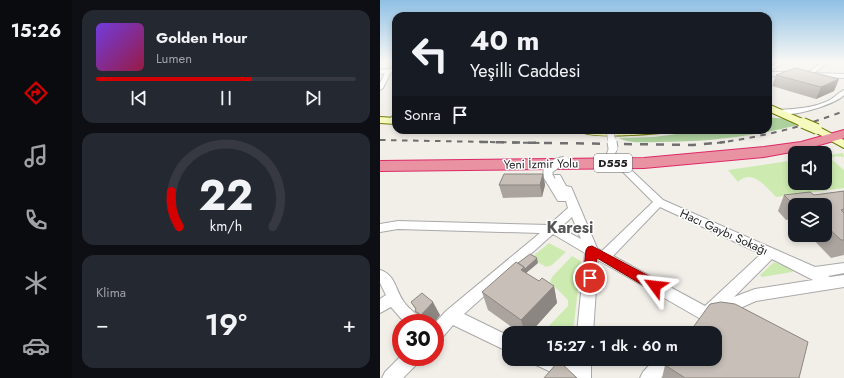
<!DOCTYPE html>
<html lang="tr">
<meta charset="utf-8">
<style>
body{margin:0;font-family:Jost,sans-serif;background:#242831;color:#f1f3f6;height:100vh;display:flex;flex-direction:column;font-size:15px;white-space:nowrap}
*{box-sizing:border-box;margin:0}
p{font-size:13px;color:#9ea1a6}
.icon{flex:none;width:22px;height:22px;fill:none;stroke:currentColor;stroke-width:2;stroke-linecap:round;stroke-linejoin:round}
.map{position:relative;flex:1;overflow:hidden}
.side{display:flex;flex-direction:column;gap:10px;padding:10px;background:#0d0f14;width:308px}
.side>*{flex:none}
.guide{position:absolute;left:12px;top:12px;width:380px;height:122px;border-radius:12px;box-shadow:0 2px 6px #0003;background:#171b24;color:#f1f3f6;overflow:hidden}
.controls{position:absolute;left:408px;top:146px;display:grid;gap:8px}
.controls a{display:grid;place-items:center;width:44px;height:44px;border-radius:8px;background:#171b24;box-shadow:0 2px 6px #0003;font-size:20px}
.speed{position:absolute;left:12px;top:314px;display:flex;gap:8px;font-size:20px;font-weight:700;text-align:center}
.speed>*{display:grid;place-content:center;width:52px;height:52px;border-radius:50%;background:#171b24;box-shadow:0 2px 6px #0003;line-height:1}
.speed .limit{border:6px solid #d22;background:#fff;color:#111}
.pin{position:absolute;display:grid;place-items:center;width:34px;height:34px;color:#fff;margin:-17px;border:2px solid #fff;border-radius:50%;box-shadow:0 1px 4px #0007}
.me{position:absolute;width:44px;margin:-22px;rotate:300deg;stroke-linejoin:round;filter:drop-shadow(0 0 3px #0008)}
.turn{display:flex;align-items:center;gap:14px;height:84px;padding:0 12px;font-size:18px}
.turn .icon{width:52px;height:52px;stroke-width:2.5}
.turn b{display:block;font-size:28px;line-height:34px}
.then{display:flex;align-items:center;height:38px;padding:0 12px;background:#0003;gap:8px;font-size:15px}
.big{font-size:30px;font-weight:600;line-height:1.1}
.side .widget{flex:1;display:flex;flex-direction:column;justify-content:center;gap:6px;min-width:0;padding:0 14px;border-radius:12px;background:#242831}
.side .dial{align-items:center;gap:0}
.dial svg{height:104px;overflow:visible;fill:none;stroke:#363941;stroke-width:7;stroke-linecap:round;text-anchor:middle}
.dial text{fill:#f1f3f6;stroke:none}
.song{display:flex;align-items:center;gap:12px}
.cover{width:48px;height:48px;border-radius:6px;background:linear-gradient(135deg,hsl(260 70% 55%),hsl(340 70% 35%))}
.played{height:4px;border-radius:2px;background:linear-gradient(90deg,#d40000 60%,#363941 60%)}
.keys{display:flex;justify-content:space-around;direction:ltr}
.heat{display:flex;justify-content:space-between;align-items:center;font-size:22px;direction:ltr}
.trip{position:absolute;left:122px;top:326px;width:220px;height:40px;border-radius:12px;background:#171b24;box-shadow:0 2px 6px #0003;font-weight:600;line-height:40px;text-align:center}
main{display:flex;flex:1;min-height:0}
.menu{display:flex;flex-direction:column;width:72px;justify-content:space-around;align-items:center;background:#090b0e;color:#9ea1a6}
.menu .icon{width:28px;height:28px}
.menu .on{color:#d40000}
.menu b{font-size:18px;color:#f1f3f6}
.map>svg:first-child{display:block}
</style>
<main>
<nav class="menu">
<b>15:26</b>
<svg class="icon on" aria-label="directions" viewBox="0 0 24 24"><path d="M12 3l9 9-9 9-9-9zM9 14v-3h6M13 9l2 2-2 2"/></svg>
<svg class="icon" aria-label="music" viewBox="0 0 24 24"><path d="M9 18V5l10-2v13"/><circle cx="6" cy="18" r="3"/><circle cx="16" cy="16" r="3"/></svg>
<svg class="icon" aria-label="phone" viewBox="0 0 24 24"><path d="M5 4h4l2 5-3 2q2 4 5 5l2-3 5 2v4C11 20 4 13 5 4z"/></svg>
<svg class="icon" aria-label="climate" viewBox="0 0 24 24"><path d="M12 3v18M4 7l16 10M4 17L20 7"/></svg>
<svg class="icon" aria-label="car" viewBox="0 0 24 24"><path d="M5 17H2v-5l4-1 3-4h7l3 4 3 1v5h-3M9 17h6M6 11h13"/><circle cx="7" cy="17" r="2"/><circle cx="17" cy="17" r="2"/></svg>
</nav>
<section class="side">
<div class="widget">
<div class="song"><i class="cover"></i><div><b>Golden Hour</b><p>Lumen</p></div></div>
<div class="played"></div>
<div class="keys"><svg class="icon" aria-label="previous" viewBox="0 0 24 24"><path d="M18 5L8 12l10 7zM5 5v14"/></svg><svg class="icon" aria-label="pause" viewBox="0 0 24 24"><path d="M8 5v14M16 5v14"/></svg><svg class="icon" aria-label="next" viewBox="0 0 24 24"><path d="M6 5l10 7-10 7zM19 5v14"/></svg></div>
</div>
<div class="widget dial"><svg viewBox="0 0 100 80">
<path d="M14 69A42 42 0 1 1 86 69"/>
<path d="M14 69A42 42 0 0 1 8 42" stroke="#d40000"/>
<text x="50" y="56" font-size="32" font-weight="700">22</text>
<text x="50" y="72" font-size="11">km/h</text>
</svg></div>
<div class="widget"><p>Klima</p>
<div class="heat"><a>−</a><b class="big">19°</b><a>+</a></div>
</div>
</section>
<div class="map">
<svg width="464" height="378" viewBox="0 0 464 378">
<rect width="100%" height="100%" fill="#f2efe9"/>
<path fill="#cdebb0" d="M463,153l1,4 -9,-1 -4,3 13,11v18l-68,9c-10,-10 -24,-29 -38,-15l-10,-12 67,-10v23h30v-27z
M169,243l17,9 -14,13 -6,2 -15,-9z
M192,256l9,5 -8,72h-31l26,-27v-6l-18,-18 2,-5z
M394,262l20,8 -2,2 -30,5 -2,-2z"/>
<path fill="#add19e" d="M388,117l18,2 12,6c-46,12 -92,17 -139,17 -13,0 -29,2 -40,-4l35,-1 54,-7h60z"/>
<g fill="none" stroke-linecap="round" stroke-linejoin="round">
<g stroke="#a9a9a9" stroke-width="2">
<path id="street" d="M1,61l15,1v2z
M401,61h6l-19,11v-4z
M444,61h6l-16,12 30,1v4l-38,-2v-2z
M16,68v4h-5l-8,16 -3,2v-7l5,-10 -5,1v-4z
M388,72h26l3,2 -3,2h-26z
M464,90v5c-10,10 -58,25 -69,17l3,-2c17,-1 35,-2 50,-9 6,-3 10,-8 16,-11z
M13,115h3v5l-5,-2z
M233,145l4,3 -4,12 -16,4 -3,-1 -1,-2 1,-2 12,-3 3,-8z
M247,168l3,1 33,31 152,67 29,-4v10l-16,3 2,1 14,-2v12l-88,14 -34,15 -5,-2 -6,6 -5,2 -108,-62 -5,73h-16l8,-80 -32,-19 -89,80 45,22v16l-56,-27 -12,14 -6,3v-19l11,-12 94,-78 -142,-4 -18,3v-8l18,-3 151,4 19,-17 -2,-7h-8l-12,-20 2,-2h5l1,-4h6l6,11 5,1 1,2 25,59 5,3 51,-49 -31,-31zM280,207l101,47 -56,52 -92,-50zM192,217l9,22 -21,-11zM392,259l41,21 -58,9 -21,8z
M0,270c16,5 15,20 24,32 5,8 15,12 19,21h-18l-14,-16 -11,6v-14l6,-4 -6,-12z
M21,356l19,1 -2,6 -15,15h-21l3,-6z
M154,359h28l12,6 1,-6h16v19h-27l-28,-13z
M275,359h19l-2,6 -11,13h-21l3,-6z"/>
</g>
<g stroke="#707d05" stroke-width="2">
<path id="secondary" d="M388,104l39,17 1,2 -1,2h-8l-31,-14z
M0,117l16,1v6l-16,-1z
M437,126l27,14v8l-31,-17 -1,-2z
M198,130h87l-5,3c-14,1 -74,7 -82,-3z"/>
</g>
<g stroke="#dc2a67" stroke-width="2">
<path id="highway" d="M464,130v8l-42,12 -38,7 -120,11 -264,3v-10l264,-3 120,-11 37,-5z"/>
</g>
<use href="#street" fill="#fff" fill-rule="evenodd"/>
<use href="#secondary" fill="#f7fabf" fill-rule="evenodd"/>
<use href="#highway" fill="#e892a2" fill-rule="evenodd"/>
<path stroke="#707070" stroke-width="2" stroke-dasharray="5.5 5.5" stroke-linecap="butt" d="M0,140l163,3
M337,143c44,-6 86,-16 127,-32"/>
<path stroke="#707070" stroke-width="2.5" stroke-dasharray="8 8" stroke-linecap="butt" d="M100,142l213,3 32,-3"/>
<g stroke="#a9a9a9" stroke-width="8" stroke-linecap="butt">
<path id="street-bridge-far1" d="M230,130l2,13"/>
</g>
<g stroke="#a9a9a9" stroke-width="11" stroke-linecap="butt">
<path id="street-bridge" d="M232,142l1,6
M171,181l-3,-5v-6l9,-7 8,-2"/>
</g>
<g stroke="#707d05" stroke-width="12" stroke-linecap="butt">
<path id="secondary-bridge" d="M423,123l14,6"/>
</g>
<use href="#street-bridge-far1" stroke="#fff" stroke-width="7"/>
<use href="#street-bridge" stroke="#fff" stroke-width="9"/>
<use href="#secondary-bridge" stroke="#f7fabf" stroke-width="10"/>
</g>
<path fill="#aba49e" d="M396,75l63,4 -5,12 -18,8 -44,-13z
M163,174l2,11 -3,12 -39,1 -4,-13z
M464,191v64l-13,3 -22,-23h16v-30h-30v15l-1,-1 -8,1 -8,-9 6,-16h30z
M158,263l-12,10 13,8 15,5 3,17 -27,30h-10l-32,-23 -6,-18z
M31,302l29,13 -6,8h-11l-8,-12 1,-1z
M285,365l134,13h-137z"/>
<path fill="#8b8681" d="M459,79l-5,12 -18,8 5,-12z
M163,174l2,11 -3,12 -2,-12z
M157,258l1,5 -12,10 -5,-3z
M174,286l3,17 -27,30h-5l-4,-13z
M53,302l7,13 -6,8h-8l-5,-8z"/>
<path fill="#c7bfb8" stroke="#8b8681" d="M415,68l44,11 -18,8 -45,-12z
M124,174h39l-3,11h-41z
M464,191v18l-3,1 3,3v27h-3l-16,-15v-20h-21l-2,-2 -9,1 -9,-9 26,-3 4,3z
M150,254l7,4 -12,11 -1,-2 -6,-4z
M136,262l8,5 -3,3 18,11 3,-3 12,8 -33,34 -39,-28z
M42,293l11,9 -12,13 -6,-4 1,-2 -5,-7z
M341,302l14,2 73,38 -9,36h-114l-20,-13 4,-6h46v-26h-26l21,-29z
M177,363h4l16,15h-33z"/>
<linearGradient id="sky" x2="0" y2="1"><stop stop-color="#8fc0e4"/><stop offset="0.54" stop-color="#f9f8f5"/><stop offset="1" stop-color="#f9f8f5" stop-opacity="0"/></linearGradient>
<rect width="464" height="114" fill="url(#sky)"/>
<path fill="#d40000" stroke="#8a0000" d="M212,246l68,36 2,4 -2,4 -5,1 -4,-1 -54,-32 -1,20 -2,3 -4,2 -5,-2 -2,-3 3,-28 2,-3z"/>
<g text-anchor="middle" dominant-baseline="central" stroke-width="3" stroke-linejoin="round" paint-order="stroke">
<rect fill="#fff" stroke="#646464" stroke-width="1" x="214" y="154" width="38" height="18" rx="3"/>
<g font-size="11" font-weight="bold" fill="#222">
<text x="233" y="163">D555</text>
</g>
<g font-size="12" fill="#222" stroke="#fff">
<text transform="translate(161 164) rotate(-1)">Yeni İzmir Yolu</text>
<text transform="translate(344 232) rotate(24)">Hacı Gaybı Sokağı</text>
</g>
<g font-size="16" font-weight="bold" fill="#555" stroke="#fff">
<text x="190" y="227">Karesi</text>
</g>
</g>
</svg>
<div class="controls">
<a><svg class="icon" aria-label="sound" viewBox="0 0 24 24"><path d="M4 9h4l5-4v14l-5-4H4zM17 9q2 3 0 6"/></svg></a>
<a><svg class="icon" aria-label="layers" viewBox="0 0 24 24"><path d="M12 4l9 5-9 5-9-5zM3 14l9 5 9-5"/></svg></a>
</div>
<div class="speed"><div class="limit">30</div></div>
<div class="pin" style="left:210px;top:278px;background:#d93025"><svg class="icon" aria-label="arrive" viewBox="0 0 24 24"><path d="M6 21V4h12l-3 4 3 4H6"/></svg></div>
<svg class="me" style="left:275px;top:286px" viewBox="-20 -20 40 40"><path d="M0-17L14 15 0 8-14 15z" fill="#d40000" stroke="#fff" stroke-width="4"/></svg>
<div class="trip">15:27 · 1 dk · 60 m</div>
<div class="guide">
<div class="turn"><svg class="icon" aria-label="left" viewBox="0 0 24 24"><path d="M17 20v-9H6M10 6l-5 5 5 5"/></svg><div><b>40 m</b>Yeşilli Caddesi</div></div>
<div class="then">Sonra<svg class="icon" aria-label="arrive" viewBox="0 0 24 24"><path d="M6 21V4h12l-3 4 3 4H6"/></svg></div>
</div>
</div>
</main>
